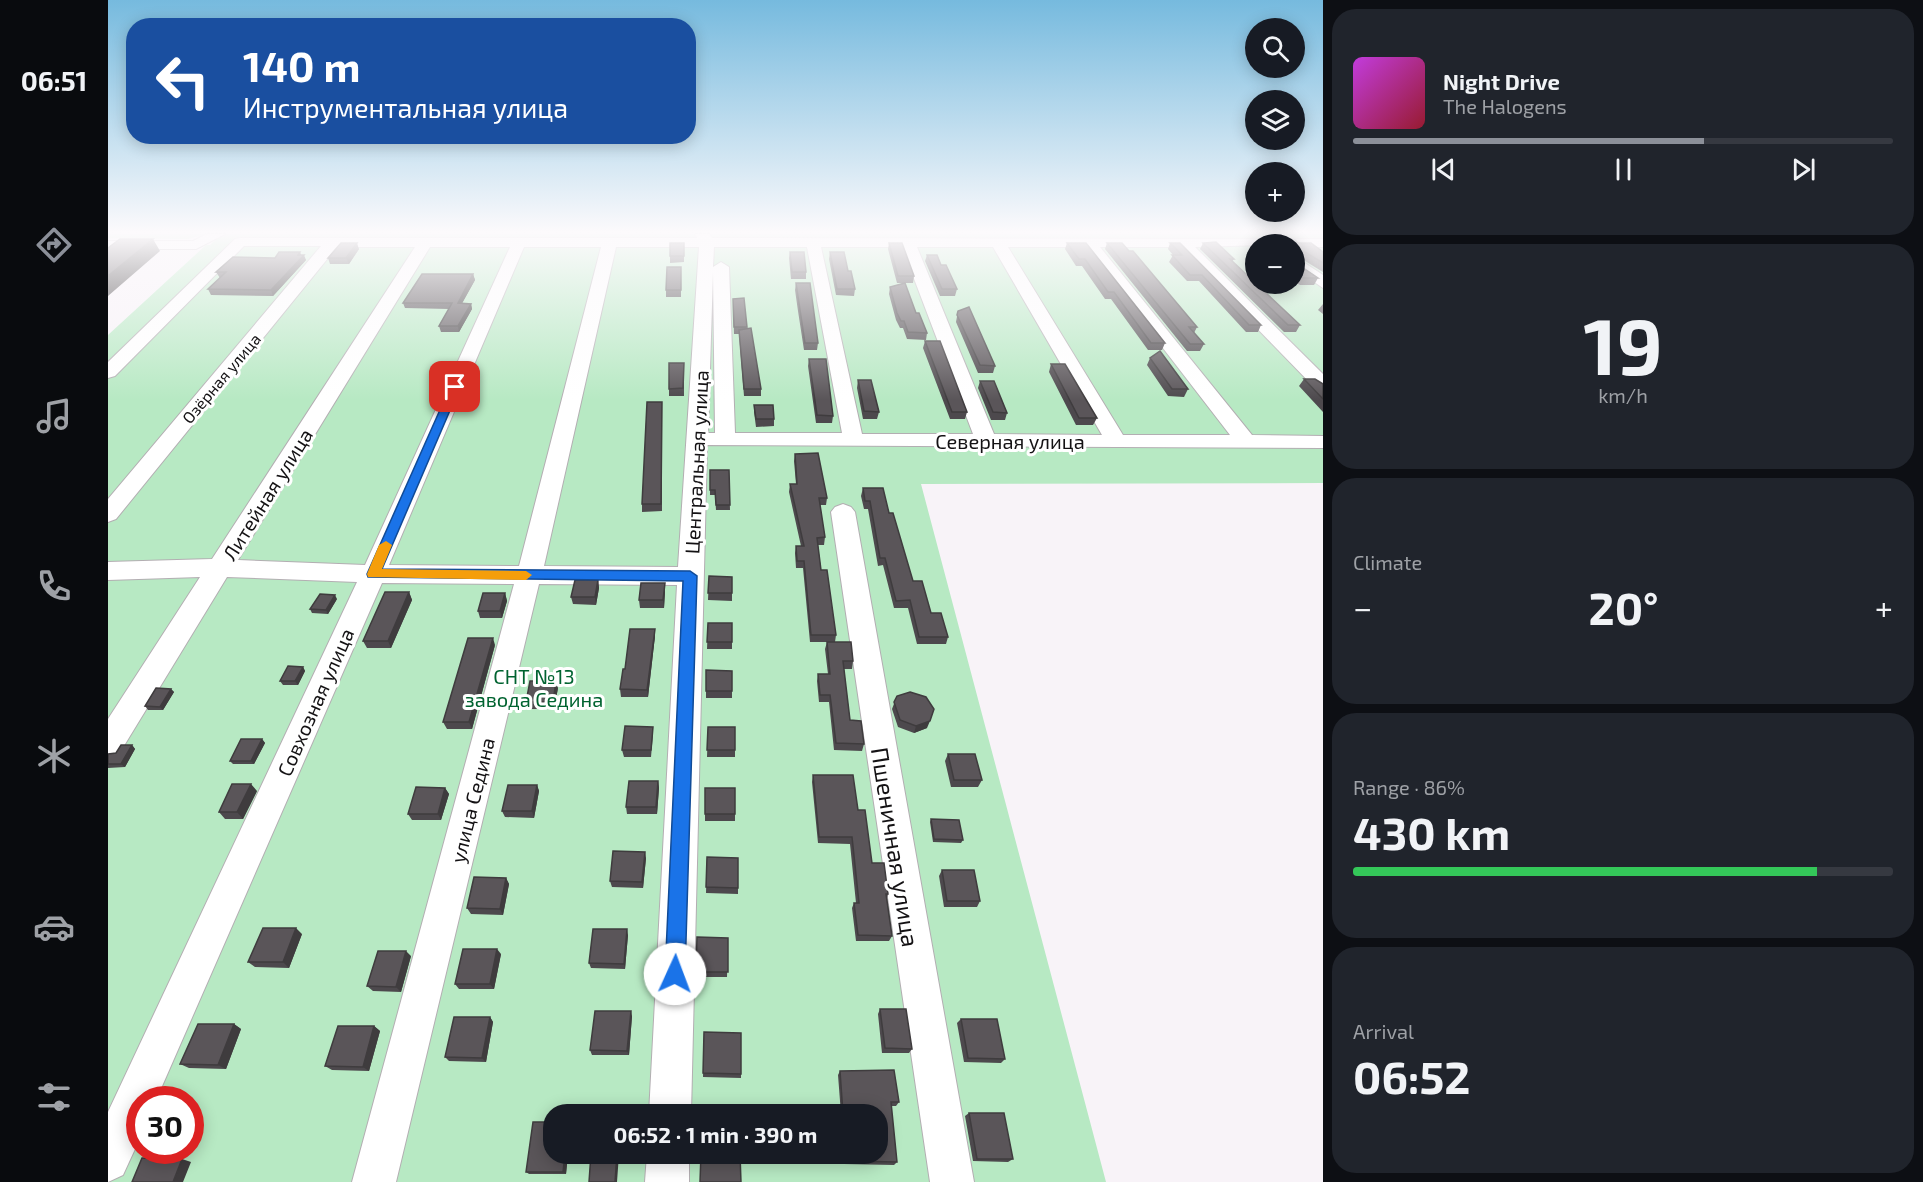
<!DOCTYPE html>
<meta charset="utf-8">
<style>
body{margin:0;font-family:"Exo 2",sans-serif;background:#20242c;color:#f1f3f6;height:100vh;display:flex;flex-direction:column;font-size:22px;white-space:nowrap}
*{box-sizing:border-box;margin:0}
p{font-size:20px;color:#9ea1a6}
.icon{flex:none;width:33px;height:33px;fill:none;stroke:currentColor;stroke-width:2;stroke-linecap:round;stroke-linejoin:round}
.map{position:relative;flex:1;overflow:hidden}
.sheet{display:flex;flex-direction:column;gap:9px;padding:9px;background:#0d0f14;width:600px}
.sheet>*{flex:none}
.hud{position:absolute;left:18px;top:18px;width:570px;height:126px;border-radius:24px;box-shadow:0 3px 15px #0003;background:#1a4fa0;color:#fff;overflow:hidden}
.tools{position:absolute;left:1137px;top:18px;display:grid;gap:12px}
.tools a{display:grid;place-items:center;width:60px;height:60px;border-radius:50%;background:#171b24;box-shadow:0 3px 15px #0003;font-size:30px}
.speed{position:absolute;left:18px;top:1086px;display:flex;gap:12px;font-size:30px;font-weight:700;text-align:center}
.speed>*{display:grid;place-content:center;width:78px;height:78px;border-radius:50%;background:#171b24;box-shadow:0 3px 15px #0003;line-height:1}
.speed .limit{border:9px solid #d22;background:#fff;color:#111}
.pin{position:absolute;display:grid;place-items:center;width:51px;height:51px;color:#fff;margin:-26px;border-radius:12px;box-shadow:0 3px 9px #0006}
.me{position:absolute;width:66px;margin:-33px;rotate:2deg;stroke-linejoin:round;filter:drop-shadow(0 0 4px #0008)}
.turn{display:flex;align-items:center;gap:21px;height:126px;padding:0 18px;font-size:27px}
.turn .icon{width:78px;height:78px;stroke-width:2.5}
.turn b{display:block;font-size:42px;line-height:51px}
.big{font-size:45px;font-weight:700;line-height:1.1}
.sheet .tile{flex:1;display:flex;flex-direction:column;justify-content:center;gap:9px;min-width:0;padding:0 21px;border-radius:24px;background:#20242c}
.sheet .dial{align-items:center;gap:0}
.dial b{font-size:78px;line-height:1}
.song{display:flex;align-items:center;gap:18px}
.cover{width:72px;height:72px;border-radius:9px;background:linear-gradient(135deg,hsl(290 70% 55%),hsl(350 70% 35%))}
.played{height:6px;border-radius:3px;background:linear-gradient(90deg,#8c9099 65%,#363941 65%)}
.keys{display:flex;justify-content:space-around;direction:ltr}
.heat{display:flex;justify-content:space-between;align-items:center;font-size:33px;direction:ltr}
.charge{height:9px;border-radius:4px;background:linear-gradient(90deg,#34c759 86%,#363941 0)}
.trip{position:absolute;left:435px;top:1104px;width:345px;height:60px;border-radius:24px;background:#171b24;box-shadow:0 3px 15px #0003;font-weight:700;line-height:60px;text-align:center}
main{display:flex;flex:1;min-height:0}
.dock{display:flex;flex-direction:column;width:108px;justify-content:space-around;align-items:center;background:#090b0e;color:#9ea1a6}
.dock .icon{width:42px;height:42px}
.dock .current{color:#8c9099}
.dock b{font-size:27px;color:#f1f3f6}
.map>svg:first-child{display:block}
</style>
<main>
<nav class="dock">
<b>06:51</b>
<svg class="icon current" aria-label="directions" viewBox="0 0 24 24"><path d="M12 3l9 9-9 9-9-9zM9 14v-3h6M13 9l2 2-2 2"/></svg>
<svg class="icon" aria-label="music" viewBox="0 0 24 24"><path d="M9 18V5l10-2v13"/><circle cx="6" cy="18" r="3"/><circle cx="16" cy="16" r="3"/></svg>
<svg class="icon" aria-label="phone" viewBox="0 0 24 24"><path d="M5 4h4l2 5-3 2q2 4 5 5l2-3 5 2v4C11 20 4 13 5 4z"/></svg>
<svg class="icon" aria-label="climate" viewBox="0 0 24 24"><path d="M12 3v18M4 7l16 10M4 17L20 7"/></svg>
<svg class="icon" aria-label="car" viewBox="0 0 24 24"><path d="M5 17H2v-5l4-1 3-4h7l3 4 3 1v5h-3M9 17h6M6 11h13"/><circle cx="7" cy="17" r="2"/><circle cx="17" cy="17" r="2"/></svg>
<svg class="icon" aria-label="filters" viewBox="0 0 24 24"><path d="M4 7h16M4 17h16"/><circle cx="9" cy="7" r="2"/><circle cx="15" cy="17" r="2"/></svg>
</nav>
<div class="map">
<svg width="1215" height="1182" viewBox="0 0 1215 1182">
<rect width="100%" height="100%" fill="#f8f3f8"/>
<path fill="#b7e9c3" fill-rule="evenodd" d="M0,234h98l-18,5 -80,-1z
M114,234h1101v249l-402,1 185,698h-998v-847l98,-90h4zM1148,244h38v40h-38zM32,1100h50v50h-50zM446,1114h324v40h-324z"/>
<g fill="none" stroke-linecap="round" stroke-linejoin="round">
<g stroke="#b3aeb2" stroke-width="2">
<path id="minor" d="M99,234h18l-29,15h-88v-8h85z
M587,234h14l3,4 611,1v8h-29v-3l-99,3 128,127v17l-7,-2 -138,-142h-78l152,188 71,1v12l-616,-3 -16,669h-42l28,-529 -138,-1 -143,598h-44l162,-598 -132,-1 -226,517h-16v38l-17,37 -15,7v-70l249,-530 -130,-5 -108,177 -11,4v-39l92,-142 -92,3v-18l104,-3 203,-312h-78l-221,272 -8,3v-23l213,-253h-77l-129,130 -7,2v-16l127,-123 5,-1h457zM322,247h80l-145,318 -127,-5zM416,247h77l-82,319 -130,-1zM508,247h83l-21,320 -134,-1zM606,247h93l35,186h-107l-6,-166 -8,-5 -8,5zM713,247h81l71,187h-111zM809,247h76l109,188 -108,-1zM900,247h77l145,188h-107zM605,272l2,161h-7z
M1186,256l29,19v13l-29,-20z
M735,504l8,3 4,5 119,670h-44l-99,-670 4,-5z
M539,1154h42v28h-44z"/>
</g>
<use href="#minor" fill="#fff" fill-rule="evenodd"/>
</g>
<path fill="#4d494d" d="M1150,241l40,2 25,9v20l-26,-16 -1,7 22,15 -4,7h-14l-6,-3v-38h-38z
M562,243h14v19l-14,1z
M781,243l25,33 -1,7h-16l-9,-34z
M959,243h19l79,100 -3,7h-14l-37,-51h-6l-23,-33h-6l-11,-17z
M999,243l90,84 -3,6 10,11 -4,7h-13l-82,-102z
M1062,243l91,82 -3,7h-12l-47,-51h-12l-18,-19 4,-7 -5,-6z
M1095,243l31,16 -2,3 68,63 -4,7h-12l-84,-83z
M251,249l-10,15h-19l-2,-6z
M682,252l16,20v7h-15l-2,-21z
M722,252l25,37 -1,7 -18,-1 -7,-36z
M193,255l5,5 -33,36 -62,-1 -3,-6 12,-11 -4,-6 59,-14z
M819,255l14,10 16,24 -2,7h-15l-15,-35z
M573,267v30h-15v-7z
M365,274l2,6 -13,23 9,1 1,5 -13,23h-18l-2,-6 10,-17 -44,-1 -2,-5z
M688,283l22,60 -1,7h-13l-6,-39 -3,-21z
M782,287l26,26 11,20 -1,7 -19,-1 -4,-11h-3l-4,-8 -7,-26z
M636,298l3,31 14,60v7h-17l-5,-62h-5l-1,-35z
M1215,304v10l-5,-4z
M850,311l37,55 -2,7h-15l-22,-51z
M817,341l42,71 -2,7h-15l-27,-71z
M1042,358l38,31 -4,8 -16,-1 -21,-31z
M701,359l24,57 -1,7h-16l-8,-57z
M576,363v33h-15v-7z
M943,364l46,54 -4,7h-17l-27,-53z
M1196,379l19,5v28l-24,-26z
M750,380l21,32 -2,7h-14l-6,-31z
M872,381l27,32 -2,7h-14l-13,-32z
M554,402v109l-20,1v-8z
M646,405l20,14v7l-18,1 -2,-15z
M687,454l32,44 -1,7h-6l5,32 -1,8h-6l3,25 15,65 -1,7 18,19 -1,8h-8l6,51 14,24 -2,7 -28,-1 -5,-48h-10l-2,-21 1,-7h10l-3,-25 2,-7h-17l-7,-74h-7l-1,-15 1,-7h5l-12,-54 1,-8h6l-2,-23z
M602,470h19l1,40h-14l-1,-15h-5z
M755,488l26,25 24,68 18,32 17,24 -2,7h-29l-9,-36h-14l-11,-43 -5,1 -10,-57h-4l-3,-13z
M601,576l23,1v24l-24,-1z
M490,580l1,8 -3,17 -23,-1 -2,-7z
M557,583v8l-1,17h-24l-1,-8z
M301,592l3,8 -21,48h-24l-4,-7z
M397,593l2,8 -5,17h-22l-2,-7z
M229,599l-9,15 -16,-1 -2,-4z
M600,623h24v26h-25z
M547,629v7l-7,61h-27l-1,-8 5,-20z
M387,645l-23,84h-25l-4,-7z
M195,667l2,4 -7,14h-15l-3,-4z
M598,670l26,1v27h-26z
M450,688l-4,21h-26l-2,-7z
M63,689l3,3 -11,18h-15l-3,-4z
M789,696l30,32 -13,5 -16,-6 -6,-18z
M545,727v7l-2,23h-27l-2,-7z
M600,727h27v30h-28z
M154,739l3,4 -11,21h-21l-3,-3z
M24,745l3,4 -10,18 -17,1v-14l8,-1z
M840,754l34,26 -4,7h-27l-6,-26z
M705,775l45,35 14,53 16,31 -1,4 5,38 -3,5h-33l-4,-33 2,-5h2l-6,-59 -32,-1 -6,-61z
M550,781l1,7 -2,26h-30l-1,-7z
M429,785l2,6 -5,27 -29,-1 -3,-6z
M337,788l4,6 -8,26h-29l-4,-6z
M597,788h30v33h-30z
M149,791l-14,28h-18l-6,-7z
M823,819l32,21 -2,3 -28,-1 -3,-20z
M599,857l31,1v36l-32,-1z
M538,858l-3,30 -31,-1 -2,-6z
M834,870l38,31 -3,6h-33l-5,-31z
M398,878l3,6 -6,31 -32,-1 -4,-6z
M194,934l-13,34 -34,-1 -7,-5z
M520,935l-3,34 -34,-1 -2,-5z
M620,938l-1,39h-30l-1,-5z
M393,954l-7,35h-35l-4,-5z
M303,956l-10,36 -28,-1 -6,-5z
M772,1009l32,40 -3,4h-27l-4,-39z
M524,1016l-3,39h-37l-2,-5z
M382,1017l3,5 -7,40 -37,-1 -4,-4z
M853,1019l44,40 -4,4 -37,-1 -7,-39z
M126,1024l7,5 -15,40 -37,-1 -9,-4z
M266,1026l6,5 -11,40 -37,-1 -7,-4z
M596,1032l37,42v4l-38,-1z
M732,1071l59,31 -3,4h-5l6,56 -3,3 -50,-1 -1,-10h35v-40h-37l-3,-39z
M861,1113l44,46 -5,3 -35,-1 -8,-45z
M446,1154h14l-2,20h-37l-3,-2z"/>
<path fill="#3f3c3e" d="M45,239l7,12 -52,45v-20z
M249,243l2,6 -10,15 -3,-6z
M192,252l2,5 2,-2 2,5 -33,36 -2,-6z
M365,274l2,6 -16,29 -1,-6z
M363,304l1,5 -13,23 -1,-6z
M490,580l1,8 -3,17 -1,-8z
M557,583v8l-1,17 -1,-8z
M301,592l3,8 -21,48 -3,-7z
M397,593l2,8 -5,17 -2,-7z
M227,595l2,4 -9,15 -2,-4z
M547,629v7l-7,61 -1,-7z
M385,638l2,7 -23,84 -3,-7z
M195,667l2,4 -7,14 -3,-4z
M448,681l2,7 -4,21 -1,-7z
M63,689l3,3 -11,18 -3,-3z
M822,721l-3,7 -13,5 2,-7z
M154,739l3,4 -11,21 -3,-3z
M24,745l3,4 -10,18 -4,-3z
M550,781l1,7 -2,26 -1,-7z
M143,784l6,7 -14,28 -6,-7z
M429,785l2,6 -5,27 -2,-7z
M337,788l4,6 -8,26 -3,-6z
M537,852l1,6 -3,30 -1,-6z
M398,878l3,6 -6,31 -3,-6z
M188,928l6,6 -13,34 -6,-6z
M519,929l1,6 -3,34 -1,-5z
M389,949l4,5 -7,35 -4,-5z
M298,951l5,5 -10,36 -5,-5z
M523,1011l1,5 -3,39 -2,-4z
M382,1017l3,5 -7,40 -4,-4z
M126,1024l7,5 -15,40 -8,-4z
M266,1026l6,5 -11,40 -6,-4z
M457,1154h3l-2,20 -3,-2z
M509,1154h2l-2,28h-2z
M74,1159l9,3 -8,20h-10z"/>
<path fill="#5a5559" stroke="#3f3c3e" stroke-width="1.5" d="M12,239h33l-45,37v-28z
M1187,240l3,3h13l12,9v11l-26,-16 -1,16 22,15h-14l-10,-4v-30h-32l-4,-3z
M1108,242l18,17h-4l70,66h-12l-85,-82z
M233,243h16l-11,15h-18z
M562,243h14v13h-14z
M781,243h13l12,33h-16z
M959,243h19l79,100h-14l-37,-51h-6l-23,-33h-6z
M999,243h15l7,8h4l64,76h-8l15,17h-14z
M1062,243h10l81,82h-12l-47,-50h-12l-18,-20h10z
M171,252h21l-2,3h6l-33,35 -63,-1 18,-17h-10l17,-15 42,1z
M682,252h14l2,20h-14z
M722,252h14l4,19h3l4,18h-18z
M819,255h10l4,10h5l11,24h-15z
M559,267h14v23h-15z
M314,274h51l-15,29 13,1 -13,22h-19l13,-23h-49z
M688,283h14l8,60h-13z
M797,283l11,30h3l8,20 -19,-1 -4,-11h-3l-4,-8 -7,-26z
M636,298l3,29h-13l-1,-28z
M861,307l26,59 -15,-1 -23,-50 1,-4z
M643,328l10,61h-17l-5,-59z
M817,341h15l27,71h-15z
M1052,351l28,38h-16l-22,-31z
M701,359h17l7,57 -16,-1z
M561,363h15l-1,25 -14,1z
M943,364h14l32,54h-18z
M1196,379h11l8,5v15z
M750,380h13l8,32 -15,-1z
M872,381h14l13,32 -14,-1z
M539,402h15l-1,102h-19z
M646,405h19l1,14h-18z
M710,453l9,45h-8l6,39 -8,1 4,32h6l9,65h-25l-7,-74h-7l-1,-15h8l-14,-62h7l-2,-30z
M602,470h19l1,35h-14l-1,-15h-5z
M755,488h20l6,25h4l20,68h9l9,32h10l7,24h-29l-9,-37 -14,1 -11,-43h-5l-10,-57h-5z
M601,576l23,1v16h-24z
M467,580h23l-3,17h-24z
M533,583h24l-2,17h-24z
M277,592h24l-21,49h-25z
M375,593h22l-5,18h-22z
M212,594l15,1 -9,15 -16,-1z
M600,623h24v19h-25z
M522,629h25l-8,61 -27,-1 3,-20h2z
M360,638h25l-24,84h-26z
M719,642h24l2,19h-10l7,59 11,1 3,23 -28,-1 -6,-48h-10l-2,-21h12z
M180,666l15,1 -8,14h-15z
M598,670l26,1v20h-26z
M422,681h26l-3,21h-27z
M48,688l15,1 -11,18 -15,-1z
M802,692l16,5 8,12 -4,12 -14,5 -16,-6 -6,-18 3,-6z
M517,726l28,1 -2,23h-29z
M600,727h27v23h-28z
M133,739h21l-11,22h-21z
M13,745h11l-11,19h-13v-10l8,-1z
M840,754h27l7,26h-28z
M705,775h40l5,35h7l7,53h12l4,31h-2l6,42 -34,-1 -4,-32h5l-7,-66h-33z
M521,781h29l-2,26h-30z
M124,784h19l-14,28h-18z
M400,785h29l-5,26h-30z
M308,787l29,1 -7,26h-30z
M597,788h30v26h-30z
M823,819l28,1 4,20 -29,-1z
M505,851l32,1 -3,30 -32,-1z
M599,857l31,1v30l-32,-1z
M834,870h32l6,31h-33z
M366,877l32,1 -6,31 -33,-1z
M155,928h33l-13,34h-35z
M485,929h34l-3,35 -35,-1z
M589,937l31,1v34h-32z
M355,949h34l-7,35h-35z
M270,951h28l-10,36 -29,-1z
M772,1009h26l6,40 -27,-1z
M487,1011h36l-4,40 -37,-1z
M346,1017h36l-8,41 -37,-1z
M853,1019h36l8,40 -37,-1z
M90,1024h36l-16,41 -38,-1z
M230,1026h36l-11,41 -38,-1z
M596,1032l37,1v41l-38,-1z
M786,1070l5,32h-8l6,60 -51,-1 -1,-7h33v-40h-35l-3,-43z
M861,1113h35l9,46h-36z
M425,1122h21v32h11l-2,18h-37z
M483,1154h26l-2,28h-26z
M593,1154h39l1,28h-41z
M34,1158l40,1 -9,23h-41z"/>
<linearGradient id="sky" x2="0" y2="1"><stop stop-color="#76bade"/><stop offset="0.58" stop-color="#fcfafc"/><stop offset="1" stop-color="#fcfafc" stop-opacity="0"/></linearGradient>
<rect width="1215" height="400" fill="url(#sky)"/>
<path fill="#1a73e8" stroke="#114b97" stroke-width="1.5" d="M343,385l9,2 -78,182 308,2 7,5 -12,398 -3,7 -7,3 -7,-3 -3,-7 18,-393 -315,-4 -1,-3z"/>
<path fill="#f59e0b" d="M278,541l6,4 -10,24 144,2 6,4 -6,5 -158,-3 -1,-3 12,-29z"/>
<g text-anchor="middle" dominant-baseline="central" stroke-width="6" stroke-linejoin="round" paint-order="stroke">
<g font-size="16" fill="#141214" stroke="#fff">
<text transform="translate(113 378) rotate(-50)">Озёрная улица</text>
</g>
<g font-size="20" fill="#141214" stroke="#fff">
<text x="902" y="441">Северная улица</text>
<text transform="translate(588 462) rotate(-87)">Центральная улица</text>
<text transform="translate(159 494) rotate(-58)">Литейная улица</text>
<text transform="translate(207 702) rotate(-66)">Совхозная улица</text>
<text transform="translate(364 800) rotate(-76)">улица Седина</text>
</g>
<g font-size="20" fill="#006330" stroke="#fff">
<text x="426" y="676">СНТ №13<tspan x="426" dy="23">завода Седина</tspan></text>
</g>
<g font-size="24" fill="#141214" stroke="#fff">
<text transform="translate(788 847) rotate(81)">Пшеничная улица</text>
</g>
</g>
</svg>
<div class="tools">
<a><svg class="icon" aria-label="search" viewBox="0 0 24 24"><circle cx="10" cy="10" r="6"/><path d="M15 15l6 6"/></svg></a>
<a><svg class="icon" aria-label="layers" viewBox="0 0 24 24"><path d="M12 4l9 5-9 5-9-5zM3 14l9 5 9-5"/></svg></a>
<a>+</a>
<a>−</a>
</div>
<div class="speed"><div class="limit">30</div></div>
<div class="pin" style="left:347px;top:387px;background:#d93025"><svg class="icon" aria-label="arrive" viewBox="0 0 24 24"><path d="M6 21V4h12l-3 4 3 4H6"/></svg></div>
<svg class="me" style="left:567px;top:974px" viewBox="-20 -20 40 40"><circle r="19" fill="#fff"/><path d="M0-13L10 11 0 6-10 11z" fill="#1a73e8"/></svg>
<div class="trip">06:52 · 1 min · 390 m</div>
<div class="hud">
<div class="turn"><svg class="icon" aria-label="left" viewBox="0 0 24 24"><path d="M17 20v-9H6M10 6l-5 5 5 5"/></svg><div><b>140 m</b>Инструментальная улица</div></div>
</div>
</div>
<section class="sheet">
<div class="tile">
<div class="song"><i class="cover"></i><div><b>Night Drive</b><p>The Halogens</p></div></div>
<div class="played"></div>
<div class="keys"><svg class="icon" aria-label="previous" viewBox="0 0 24 24"><path d="M18 5L8 12l10 7zM5 5v14"/></svg><svg class="icon" aria-label="pause" viewBox="0 0 24 24"><path d="M8 5v14M16 5v14"/></svg><svg class="icon" aria-label="next" viewBox="0 0 24 24"><path d="M6 5l10 7-10 7zM19 5v14"/></svg></div>
</div>
<div class="tile dial"><b>19</b><p>km/h</p></div>
<div class="tile"><p>Climate</p>
<div class="heat"><a>−</a><b class="big">20°</b><a>+</a></div>
</div>
<div class="tile"><p>Range · 86%</p><b class="big">430 km</b><div class="charge"></div></div>
<div class="tile"><p>Arrival</p><b class="big">06:52</b></div>
</section>
</main>
